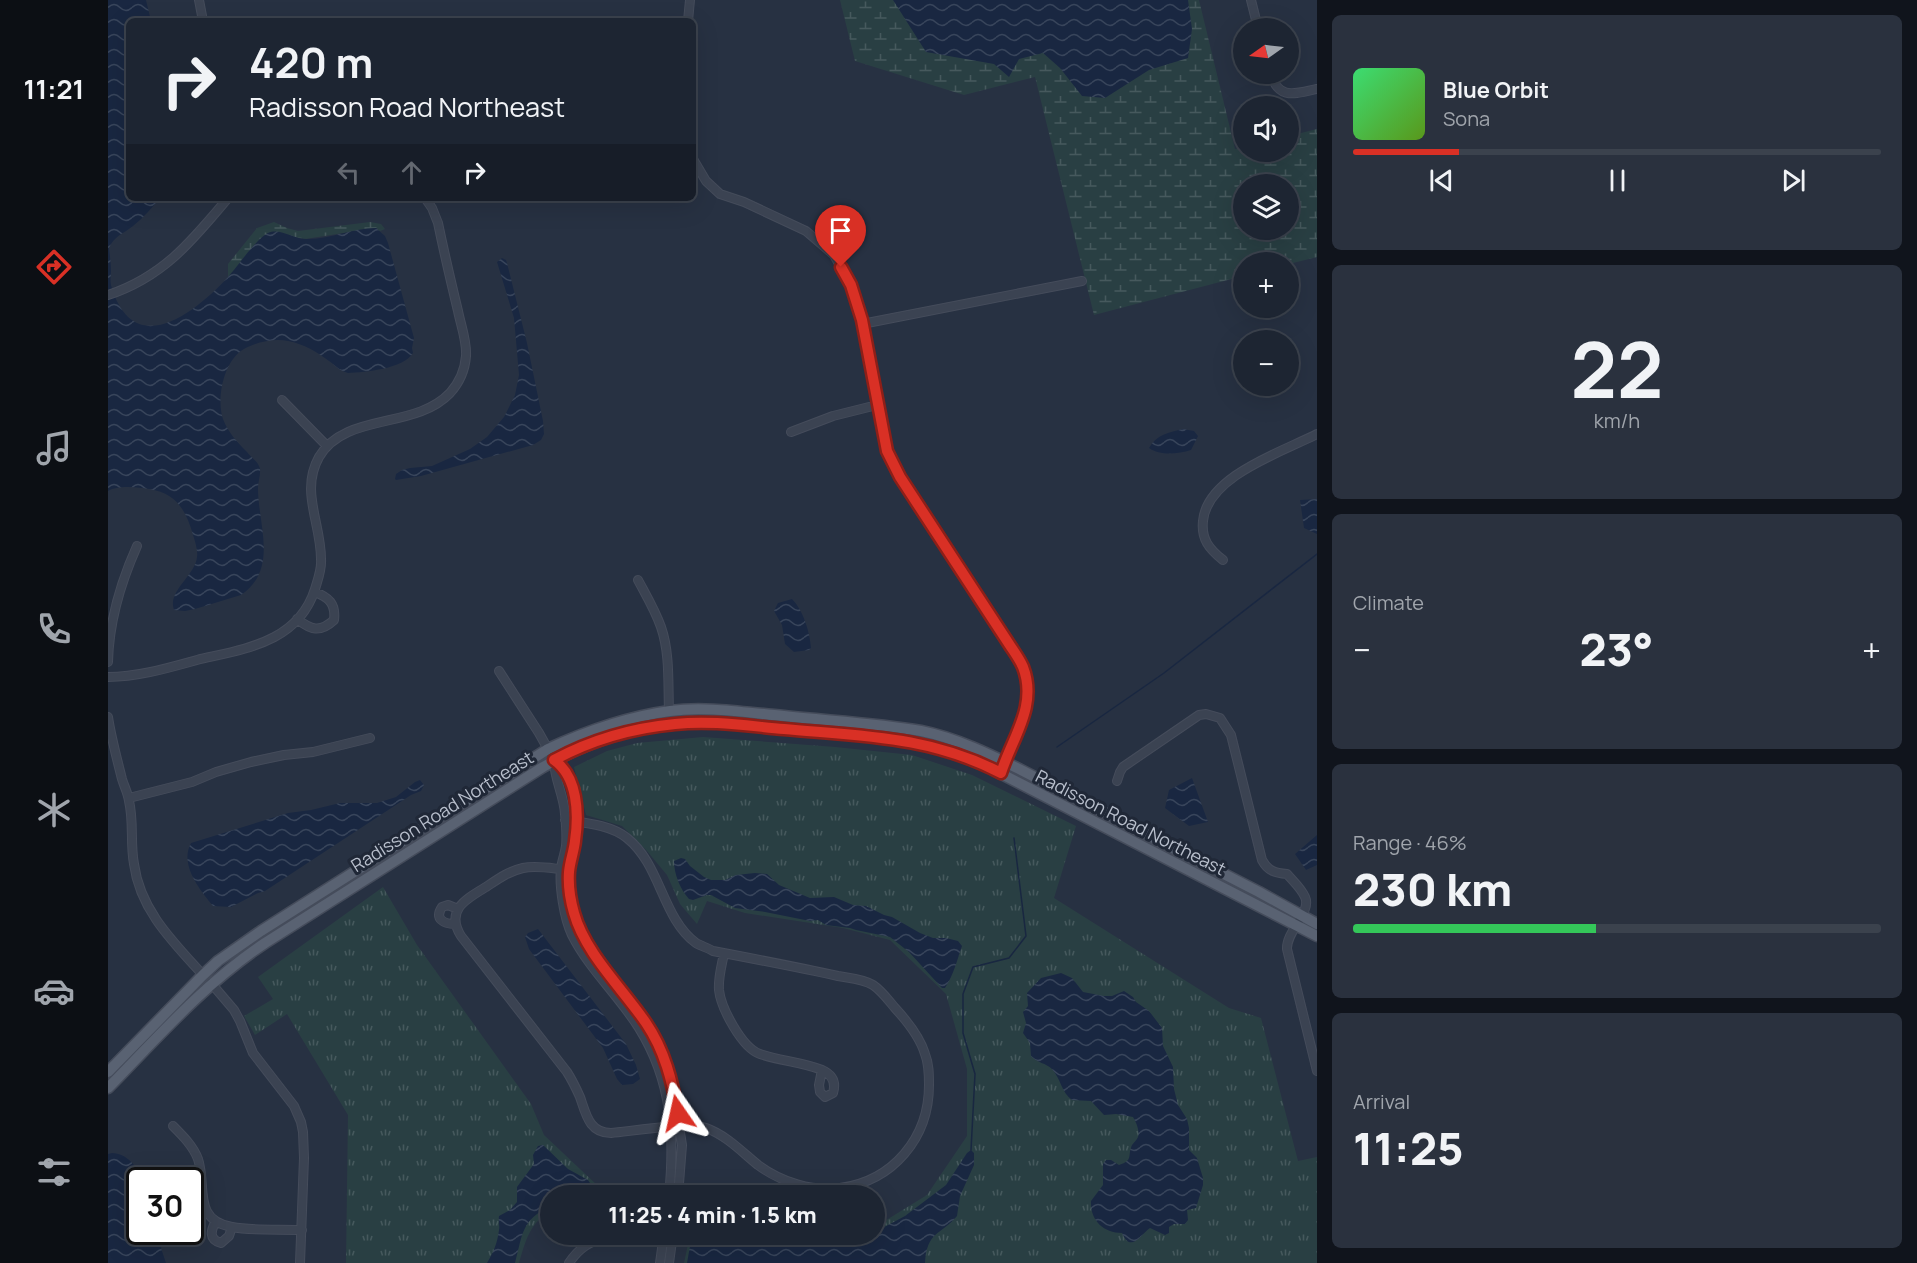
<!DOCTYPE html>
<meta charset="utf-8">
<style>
body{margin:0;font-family:Manrope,sans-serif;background:#2a313e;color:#f1f3f6;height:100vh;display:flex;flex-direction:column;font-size:22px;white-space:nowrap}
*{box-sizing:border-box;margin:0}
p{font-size:20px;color:#a0a5ac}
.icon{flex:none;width:33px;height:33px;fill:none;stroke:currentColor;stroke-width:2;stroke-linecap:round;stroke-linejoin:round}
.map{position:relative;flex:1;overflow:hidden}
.details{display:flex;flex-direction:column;gap:15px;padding:15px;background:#10141c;width:600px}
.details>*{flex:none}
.top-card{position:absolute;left:18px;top:18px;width:570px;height:183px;border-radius:9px;box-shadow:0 6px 24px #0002,0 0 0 2px #3b424d;background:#1d2532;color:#f1f3f6;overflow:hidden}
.needle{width:39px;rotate:256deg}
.tools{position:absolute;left:1125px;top:18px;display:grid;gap:12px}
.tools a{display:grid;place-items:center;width:66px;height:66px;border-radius:50%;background:#1d2532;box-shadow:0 6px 24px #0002,0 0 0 2px #3b424d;font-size:30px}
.speed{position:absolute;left:18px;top:1167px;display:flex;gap:12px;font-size:30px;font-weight:700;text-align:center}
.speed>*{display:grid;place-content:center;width:78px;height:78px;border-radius:50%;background:#1d2532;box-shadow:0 6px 24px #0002,0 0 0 2px #3b424d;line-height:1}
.speed .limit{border:3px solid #111;border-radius:9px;background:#fff;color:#111}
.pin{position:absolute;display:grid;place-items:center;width:51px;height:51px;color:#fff;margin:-62px -26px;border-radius:50% 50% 50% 0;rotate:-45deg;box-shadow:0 0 6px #0007}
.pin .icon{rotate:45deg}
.me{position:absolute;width:66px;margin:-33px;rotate:349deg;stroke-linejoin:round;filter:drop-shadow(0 0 4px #0008)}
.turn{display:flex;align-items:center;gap:21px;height:126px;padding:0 24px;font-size:27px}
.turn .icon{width:78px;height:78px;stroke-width:2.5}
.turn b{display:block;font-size:42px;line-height:51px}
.lanes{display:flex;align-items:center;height:57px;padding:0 24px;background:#0003;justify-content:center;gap:30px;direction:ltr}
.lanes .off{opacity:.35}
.big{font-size:45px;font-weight:800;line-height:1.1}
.details .card{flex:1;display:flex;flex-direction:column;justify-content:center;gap:9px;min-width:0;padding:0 21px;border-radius:9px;background:#2a313e}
.details .dial{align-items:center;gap:0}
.dial b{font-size:78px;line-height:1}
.song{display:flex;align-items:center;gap:18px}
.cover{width:72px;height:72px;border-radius:9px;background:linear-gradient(135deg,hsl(140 70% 55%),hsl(90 70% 35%))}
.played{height:6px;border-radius:3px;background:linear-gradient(90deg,#d93025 20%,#3b424d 20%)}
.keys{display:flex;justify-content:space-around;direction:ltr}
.heat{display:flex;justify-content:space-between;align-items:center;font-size:33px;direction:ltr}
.charge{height:9px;border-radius:4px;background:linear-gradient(90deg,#34c759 46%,#3b424d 0)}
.trip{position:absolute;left:432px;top:1185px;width:345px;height:60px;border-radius:30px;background:#1d2532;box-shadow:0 6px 24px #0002,0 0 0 2px #3b424d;font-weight:800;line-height:60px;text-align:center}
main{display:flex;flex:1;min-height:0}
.dock{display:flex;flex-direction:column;width:108px;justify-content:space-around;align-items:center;background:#0c0f14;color:#a0a5ac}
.dock .icon{width:42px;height:42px}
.dock .current{color:#d93025}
.dock b{font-size:27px;color:#f1f3f6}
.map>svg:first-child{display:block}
</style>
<main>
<nav class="dock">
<b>11:21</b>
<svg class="icon current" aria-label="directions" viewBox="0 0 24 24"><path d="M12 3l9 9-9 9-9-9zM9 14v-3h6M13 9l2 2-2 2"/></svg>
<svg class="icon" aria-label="music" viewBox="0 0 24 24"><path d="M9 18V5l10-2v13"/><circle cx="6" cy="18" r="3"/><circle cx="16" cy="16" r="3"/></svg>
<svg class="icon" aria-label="phone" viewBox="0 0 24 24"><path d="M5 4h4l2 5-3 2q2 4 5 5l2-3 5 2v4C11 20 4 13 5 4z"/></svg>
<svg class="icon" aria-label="climate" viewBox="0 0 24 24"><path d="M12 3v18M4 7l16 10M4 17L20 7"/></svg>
<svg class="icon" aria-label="car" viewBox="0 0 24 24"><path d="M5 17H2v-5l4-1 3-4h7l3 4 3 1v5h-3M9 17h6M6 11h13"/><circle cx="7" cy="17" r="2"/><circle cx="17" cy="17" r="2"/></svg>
<svg class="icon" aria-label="filters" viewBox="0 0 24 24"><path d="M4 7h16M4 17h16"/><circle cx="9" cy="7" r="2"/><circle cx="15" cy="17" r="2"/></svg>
</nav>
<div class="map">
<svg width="1209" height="1263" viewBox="0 0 1209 1263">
<defs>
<pattern id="grass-tufts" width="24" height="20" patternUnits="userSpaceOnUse" patternTransform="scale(1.5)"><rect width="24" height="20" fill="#293f43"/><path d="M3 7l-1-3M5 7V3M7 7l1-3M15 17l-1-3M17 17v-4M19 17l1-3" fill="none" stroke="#46595d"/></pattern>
<pattern id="wetland-marsh" width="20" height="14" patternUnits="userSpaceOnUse" patternTransform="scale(1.5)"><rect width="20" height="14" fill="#293f43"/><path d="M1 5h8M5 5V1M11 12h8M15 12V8" fill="none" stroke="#46595d"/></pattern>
<pattern id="water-waves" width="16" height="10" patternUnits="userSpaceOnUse" patternTransform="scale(1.5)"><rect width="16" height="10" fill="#192741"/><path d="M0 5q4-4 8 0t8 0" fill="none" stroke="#38455b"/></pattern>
</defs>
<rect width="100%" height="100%" fill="#273142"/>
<path fill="url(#grass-tufts)" d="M595,737l132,10 77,8 60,20 104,51 -22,72 175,110 32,10 37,143 19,-4v106h-633l6,-28 184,-1 1,-7 52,-32 40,-59v-67l-21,-75 -56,-54 -47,-12 -98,-15 -38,-12 -10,23 -17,-20 -13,-29 -20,-24 -25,-25 -36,-11 -12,-48 33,-16 30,-8z
M275,887l34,58 114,159 13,31 55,52 -16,8 -33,1v16c-20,10 -25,30 -31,51h-173l2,-148 -61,-101 -32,21 -11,-19 29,-17 -15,-22z"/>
<path fill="url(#wetland-marsh)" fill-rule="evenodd" d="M732,0h359l36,149 8,-2 1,5h44l1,-16 28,-7v128l-28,7 -1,-2h-44l-1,14 -149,39 -59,-238 -71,18 -109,-34zM1136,184h44v46h-44z
M166,222l13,6 11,3 72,-9 11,2 4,5 -5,2 -4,-3 -71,11 -37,-6 -40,44v-13l29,-36z"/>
<path fill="url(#water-waves)" d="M0,0h38l5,21h-22v177h31c-8,10 -17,20 -27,28 -10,8 -19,10 -24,22 1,8 2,16 2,23 0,5 -1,9 0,14 22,77 84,28 117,-8 10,-11 28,-38 40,-44 12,-6 27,7 40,6 23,0 45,-11 68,-11l9,8 3,7 26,95 -2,10 1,5c-10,16 -47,19 -65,20 -8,-2 -12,-7 -19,-12 -12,-9 -25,-17 -41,-20 -13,-3 -32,1 -44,8 -20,11 -28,49 -21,70 5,13 14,23 24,33 3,4 10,9 12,14 3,6 -1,15 -1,22 0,37 21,81 -17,107l-46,14 -10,2 -11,-1c-7,-19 21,-34 23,-53 1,-6 -2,-16 -4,-22 -7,-25 -17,-42 -44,-46 -12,-2 -31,-4 -41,2z
M785,0h295l4,29 -4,29 -39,12 -44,28 -23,-2 -22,-28 -17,-15 -24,6 -10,18 -15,-13 -68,-12z
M394,258l4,2 1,3 20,80 16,78 1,13 -3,6 -8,5 -112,31 -25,4 -1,-1 1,-5 6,-4 8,-2 22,-2 38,-17 17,-12 17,-20 11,-22 4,-20 -5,-57 -17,-56z
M1075,429l11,2 4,5 -7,14c-13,4 -31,6 -42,-2 7,-13 20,-16 34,-19z
M1209,499v35l-13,-6 -4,-28z
M684,599c11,11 18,33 19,49l-2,2 -15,2 -9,-8 -3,-19 -8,-14 4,-8z
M1084,778l16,44 -19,4 -24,-18 4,-18z
M312,780l4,5 -3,6 -10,4 -146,96 -7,2 -27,14 -18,-1c-13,-16 -34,-41 -22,-63l97,-30 23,-3 29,-7h37l19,-6 19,-15z
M1209,835v30l-11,5 -11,-16z
M573,858l4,1 5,7 14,11 7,3h14l11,-5 19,-2 12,1 12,11 31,13 24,-1 19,8 13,1 18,9 8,2 28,16 13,5h13l12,3 4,5c-5,14 -8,28 -17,42h-3l-33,-36 -19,-15 -34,-7 -6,-2 -24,-3 -8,-5 -8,1 -45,-9 -30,-4 -24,-13h-4l-14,5 -4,-1c-9,-10 -15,-25 -15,-38z
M430,929l88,115 10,21 4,14 -7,5 -11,1 -5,-6 -14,-31 -74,-99 -4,-12 3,-4z
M953,973l11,5 11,14 21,4h8l12,-5 9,6 3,5 13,9 13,17 1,18 10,21 1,22 4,16 9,14 2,9v22l8,8 6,20v7l-7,23 -9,2 1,10 -3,4h-11l-5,3v6l-4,2 -15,-7c-9,6 -19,26 -28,5 -19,0 -32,-13 -31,-32l12,-16v-21l3,-4h5l8,5c15,-5 8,-9 13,-20 2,-3 5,-5 6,-8 2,-6 -2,-15 -5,-20l-17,-3 -12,1 -13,-14 -19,-1c-11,-8 -11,-21 -20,-31 -6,-6 -15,-6 -21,-13l-1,-13 -7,-10 3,-10 -3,-11 5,-6 -1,-13 14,-15z
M435,1145l25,24 20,11 4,6 -19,9 -23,1v10c-29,15 -27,27 -35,57h-28c7,-12 10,-19 12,-33 1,-5 -1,-9 0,-14l11,-6 7,-8v-15l17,-23 -1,-9 5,-9z
M863,1150l3,3v12l-14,31 -3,20c-17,20 -30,15 -32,47h-238l5,-28 106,-1 6,3h39l12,-2 19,-1 1,-2 30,-16 41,-31 21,-32z
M4,1153c15,0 26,15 31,27h-3v52h16l1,8 6,4 -2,4 5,15h-58v-109z"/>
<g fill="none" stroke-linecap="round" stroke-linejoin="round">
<path stroke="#192741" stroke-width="1.5" d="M949,747l107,-74 153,-119
M863,1150l4,-76 -12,-41v-39l10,-27 36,-9 17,-22 -12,-98"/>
<g stroke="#454c5b" stroke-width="10">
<path id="minor" d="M91,0l4,21
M1143,0l7,28
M580,21l2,-21
M1162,74c10,26 23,20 47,15
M585,159l13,22 14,13 24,8 62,29 28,24 17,30 11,35 25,131 13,26 111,170c4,6 9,13 12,20 16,39 -12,71 -22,106
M0,295c55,-18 84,-54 120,-97
M754,324l220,-43
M174,400l45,46
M683,432l42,-16 44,-11
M1115,560c-14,-11 -22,-21 -20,-39 4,-45 79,-69 114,-87
M530,580c8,15 17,30 23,47 9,26 7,56 8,84
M189,619c14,11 23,14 37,1 2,-16 -5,-23 -20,-28
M0,662c1,-41 12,-78 29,-116
M391,671l40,62 15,27 9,7 9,19 5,35 -2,19 -6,30 1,22 5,22 9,25 63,85 11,20 13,32 11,69 -4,51
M0,677c30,0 60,-9 89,-17 46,-11 101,-17 118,-71 3,-10 7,-20 6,-30 0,-36 -21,-68 -2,-102 26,-45 96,-27 131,-64 9,-10 15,-24 16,-37 1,-15 -5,-30 -8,-45 -7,-29 -14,-59 -20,-88l-6,-15 -7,-10
M0,717c3,20 9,42 14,62 2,7 6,14 7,22 5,21 1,42 5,63 6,46 39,78 69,111
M446,760c0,19 10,35 11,54 1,10 2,22 1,32 -1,7 -4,15 -5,22 -2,18 3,50 11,67 17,34 47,61 67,93 33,53 36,107 30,168
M1009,781l3,-9 3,-5 76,-52 7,-1 14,4 11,17 31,125c6,11 13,13 25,14 6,7 14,14 18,23 7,15 -19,34 -18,52l30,122
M21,798l63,-16 24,-10 35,-10 33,-7 29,-3 57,-14
M457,820c21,3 46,5 62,18 34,27 35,80 69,105 5,3 12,5 17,8 42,8 84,16 125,25 11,2 26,3 35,9 9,6 16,16 22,23 12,13 25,29 30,46 4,10 4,20 4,31 0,53 -36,96 -89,103 -28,4 -59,-6 -82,-23 -16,-13 -32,-30 -52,-37 -18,-6 -73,3 -95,5 -22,0 -25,-19 -31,-36 -4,-9 -8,-17 -13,-25l-106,-136c-16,-26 5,-37 25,-49 12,-8 23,-16 37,-19 15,-3 31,1 46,2
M347,924c-11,0 -21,-5 -13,-17l6,-2 10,4
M616,953c-2,12 -6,24 -5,37 2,18 23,58 41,64 20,7 42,8 62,16
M103,983l23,27 6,11 13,32 41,53 7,16 2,10 1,26 -4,105
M714,1070c11,5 14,13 11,23l-8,4 -5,-5 -1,-7z
M65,1126c10,10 20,20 25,33 9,27 -6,61 34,68 20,4 48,2 70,3
M108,1221c-5,9 -8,18 5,22l8,-7 3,-9
M461,1263c26,-40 64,-22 103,-21
M552,1263l4,-29
M561,1263l4,-29"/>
</g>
<g stroke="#454c5b" stroke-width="13">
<path id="major" d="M0,1072l95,-97 15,-14 43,-30 287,-182c39,-18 78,-32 122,-38 37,-5 77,2 114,5 45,5 92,7 137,15 35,7 70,24 102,40l236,121 58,32
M0,1088c50,-51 97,-105 157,-145l278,-176c47,-27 97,-43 152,-44 34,-1 69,5 104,7 38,3 77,4 114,12 25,5 49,14 73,24l331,170"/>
</g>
<use href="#minor" stroke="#3b4352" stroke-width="8"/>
<use href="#major" stroke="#596272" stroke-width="10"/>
</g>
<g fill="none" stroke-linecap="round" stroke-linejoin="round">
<g stroke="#8d1f18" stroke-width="15">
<path id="route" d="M570,1113c-6,-32 -13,-62 -32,-90 -23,-34 -61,-70 -72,-110 -4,-14 -6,-27 -5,-41 1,-11 5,-21 6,-31 4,-27 3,-64 -21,-81 37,-20 79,-32 121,-36 37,-4 73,2 109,5 78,7 146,7 217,44 11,-35 37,-67 22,-106 -3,-7 -8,-14 -12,-20l-111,-170 -13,-26 -25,-131 -11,-35 -10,-18"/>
</g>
<use href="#route" stroke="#d93025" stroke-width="10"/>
</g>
<g text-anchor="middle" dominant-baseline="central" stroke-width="6" stroke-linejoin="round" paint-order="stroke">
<g font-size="18" fill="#b8bfcc" stroke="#202837">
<text transform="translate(334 811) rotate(-32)">Radisson Road Northeast</text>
<text transform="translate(1023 822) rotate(27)">Radisson Road Northeast</text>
</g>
</g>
</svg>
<div class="tools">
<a><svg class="needle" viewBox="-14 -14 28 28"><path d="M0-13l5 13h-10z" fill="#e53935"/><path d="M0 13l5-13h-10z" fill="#a0a5ac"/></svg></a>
<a><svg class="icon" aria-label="sound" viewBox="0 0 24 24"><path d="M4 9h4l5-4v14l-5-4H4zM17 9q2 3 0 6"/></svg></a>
<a><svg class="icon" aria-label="layers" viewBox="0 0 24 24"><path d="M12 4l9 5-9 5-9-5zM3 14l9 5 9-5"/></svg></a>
<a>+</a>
<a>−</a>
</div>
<div class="speed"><div class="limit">30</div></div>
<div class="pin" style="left:733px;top:267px;background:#d93025"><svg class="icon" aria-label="arrive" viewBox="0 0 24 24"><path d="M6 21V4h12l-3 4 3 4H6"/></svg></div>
<svg class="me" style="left:570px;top:1113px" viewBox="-20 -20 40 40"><path d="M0-17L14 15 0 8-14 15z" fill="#d93025" stroke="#fff" stroke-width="4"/></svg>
<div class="trip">11:25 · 4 min · 1.5 km</div>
<div class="top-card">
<div class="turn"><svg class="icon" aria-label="right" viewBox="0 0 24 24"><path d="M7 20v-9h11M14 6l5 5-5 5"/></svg><div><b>420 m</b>Radisson Road Northeast</div></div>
<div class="lanes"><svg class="icon off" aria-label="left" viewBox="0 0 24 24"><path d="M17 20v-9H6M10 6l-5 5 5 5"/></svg><svg class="icon off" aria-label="ahead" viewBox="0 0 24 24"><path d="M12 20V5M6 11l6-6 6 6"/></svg><svg class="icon" aria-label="right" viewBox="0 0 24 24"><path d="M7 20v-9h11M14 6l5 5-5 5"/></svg></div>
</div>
</div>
<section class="details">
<div class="card">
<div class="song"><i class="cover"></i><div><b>Blue Orbit</b><p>Sona</p></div></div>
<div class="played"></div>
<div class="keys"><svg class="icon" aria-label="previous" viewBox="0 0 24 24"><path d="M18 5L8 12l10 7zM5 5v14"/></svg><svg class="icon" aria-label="pause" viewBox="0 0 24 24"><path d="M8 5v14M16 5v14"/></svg><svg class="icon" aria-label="next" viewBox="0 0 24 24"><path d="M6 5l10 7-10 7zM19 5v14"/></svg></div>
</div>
<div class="card dial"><b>22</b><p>km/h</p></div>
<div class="card"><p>Climate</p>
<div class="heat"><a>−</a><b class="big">23°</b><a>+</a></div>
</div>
<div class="card"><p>Range · 46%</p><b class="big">230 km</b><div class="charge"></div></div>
<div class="card"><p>Arrival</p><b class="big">11:25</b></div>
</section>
</main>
